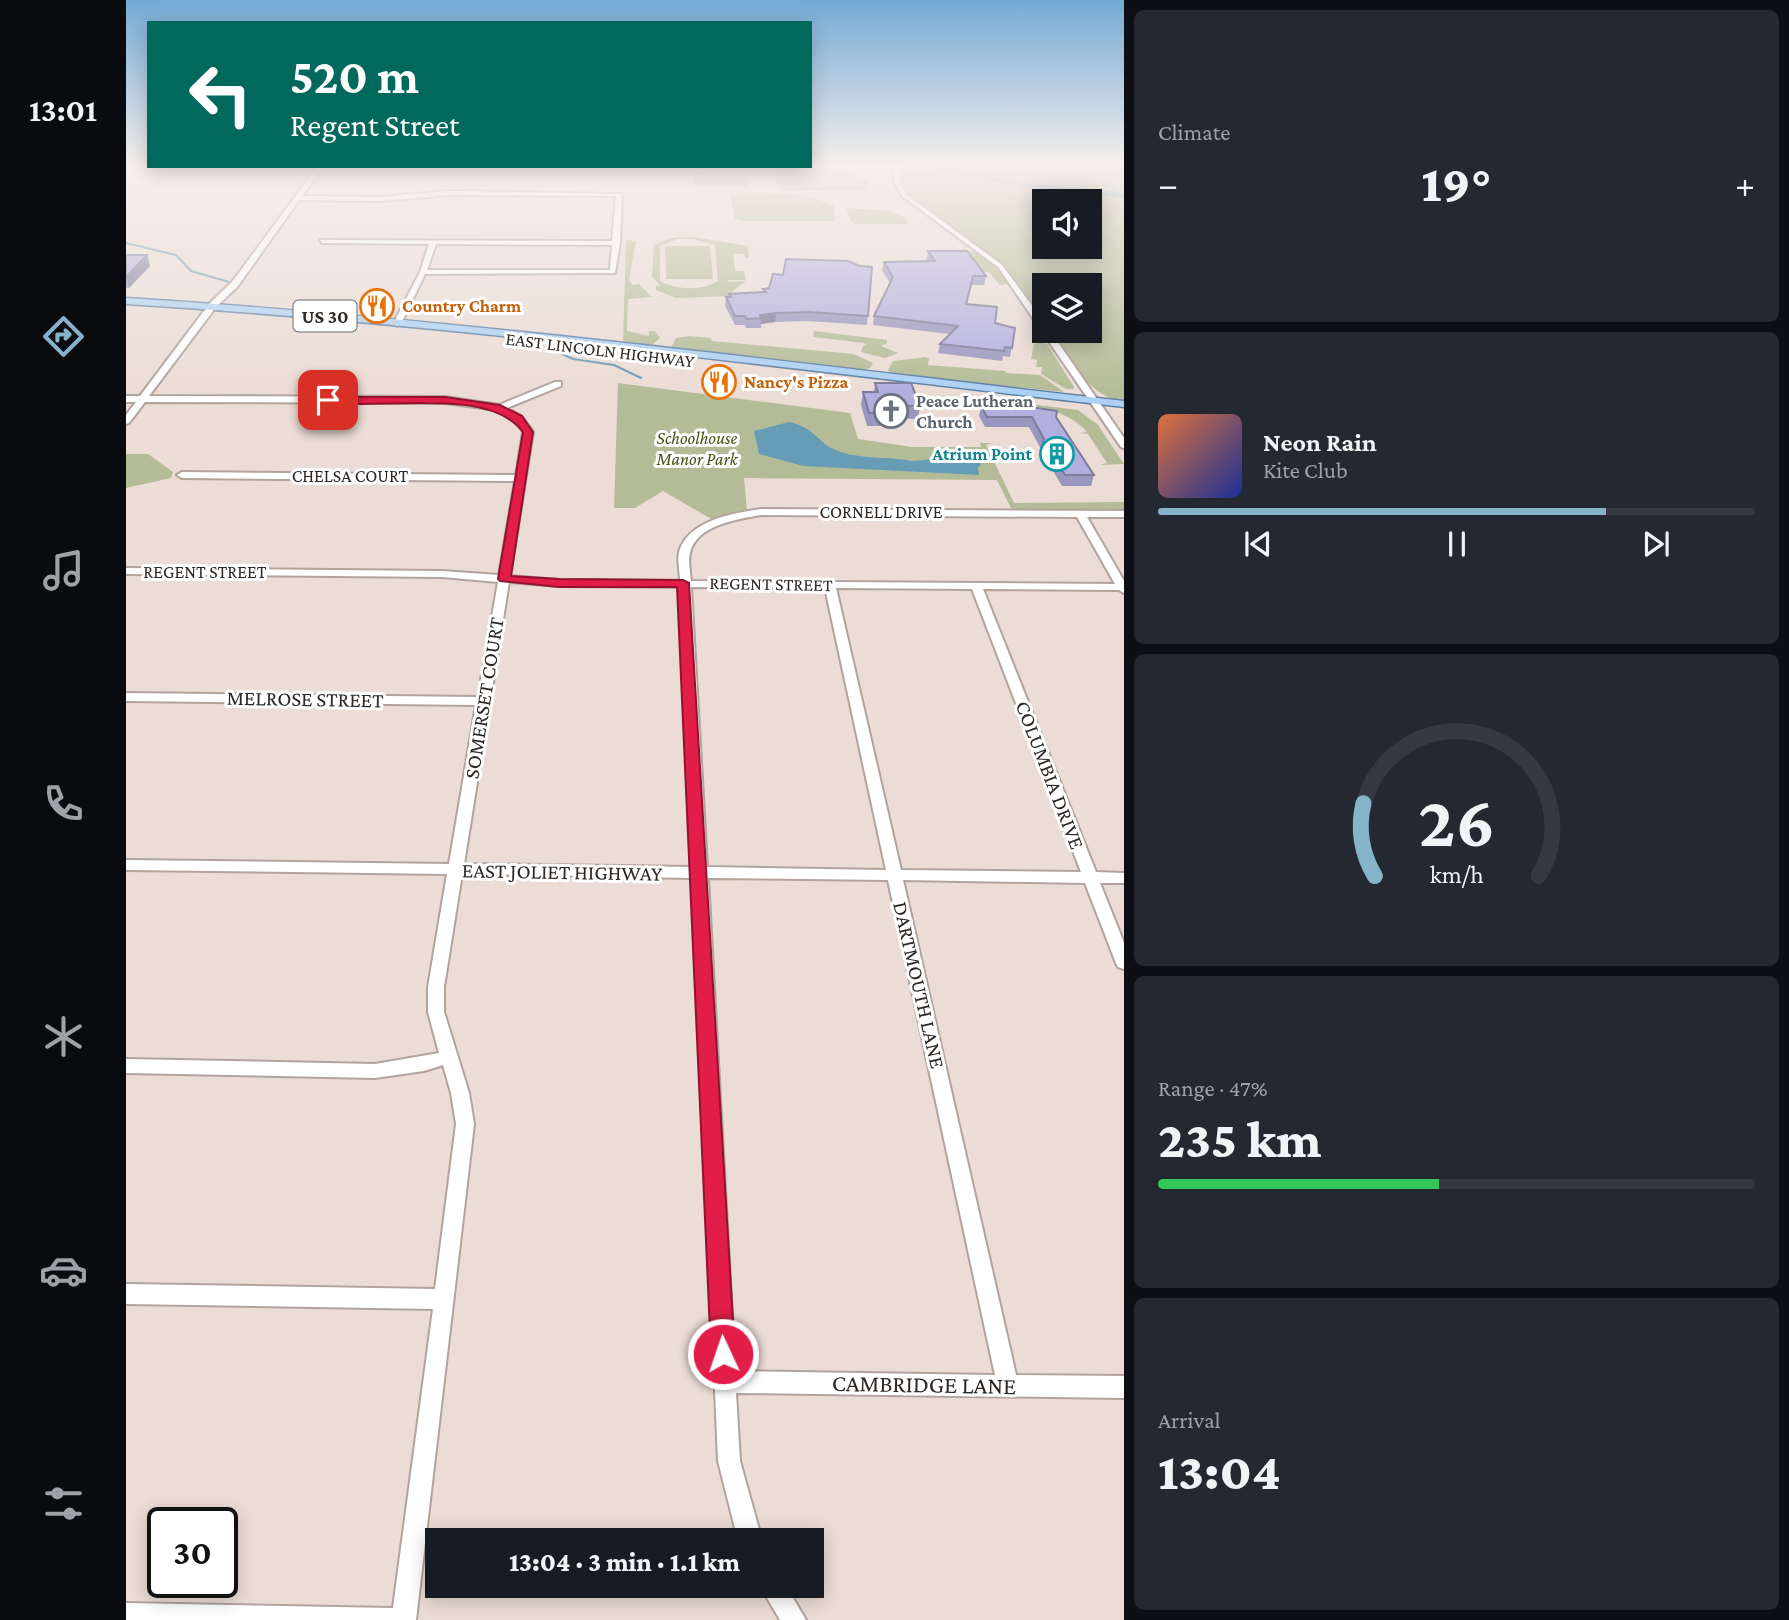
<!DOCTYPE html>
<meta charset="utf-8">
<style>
body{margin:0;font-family:"Crimson Pro",serif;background:#242831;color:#f1f3f6;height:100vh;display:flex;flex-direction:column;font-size:26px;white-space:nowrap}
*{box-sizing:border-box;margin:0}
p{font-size:23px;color:#9ea1a6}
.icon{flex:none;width:38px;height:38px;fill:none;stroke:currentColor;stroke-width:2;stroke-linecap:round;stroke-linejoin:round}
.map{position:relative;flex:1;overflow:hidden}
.drawer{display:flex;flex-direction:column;gap:10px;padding:10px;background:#0d0f14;width:665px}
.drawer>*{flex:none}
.guide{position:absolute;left:21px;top:21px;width:665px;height:147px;border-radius:0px;box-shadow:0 4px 18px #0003;background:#00695c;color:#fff;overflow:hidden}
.controls{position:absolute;left:906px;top:189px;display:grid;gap:14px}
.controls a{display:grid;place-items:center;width:70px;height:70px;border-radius:0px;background:#171b24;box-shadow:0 4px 18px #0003;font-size:35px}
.speed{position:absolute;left:21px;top:1507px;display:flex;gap:14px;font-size:35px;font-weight:700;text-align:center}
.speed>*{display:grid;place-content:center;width:91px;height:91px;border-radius:50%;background:#171b24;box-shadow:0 4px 18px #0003;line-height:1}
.speed .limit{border:4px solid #111;border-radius:10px;background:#fff;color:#111}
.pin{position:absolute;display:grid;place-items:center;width:60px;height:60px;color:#fff;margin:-30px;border-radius:14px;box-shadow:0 4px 10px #0006}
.me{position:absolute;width:77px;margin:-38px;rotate:357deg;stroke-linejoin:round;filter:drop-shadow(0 0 5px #0008)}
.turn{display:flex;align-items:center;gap:24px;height:147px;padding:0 28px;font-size:32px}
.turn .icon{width:91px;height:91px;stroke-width:2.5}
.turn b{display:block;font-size:49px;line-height:60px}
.big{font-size:52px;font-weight:800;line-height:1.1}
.drawer .card{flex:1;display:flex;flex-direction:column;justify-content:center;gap:10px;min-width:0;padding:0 24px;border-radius:10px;background:#242831}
.drawer .dial{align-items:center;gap:0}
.dial svg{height:182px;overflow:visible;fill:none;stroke:#363941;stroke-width:7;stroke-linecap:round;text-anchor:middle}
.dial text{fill:#f1f3f6;stroke:none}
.song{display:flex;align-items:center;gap:21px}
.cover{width:84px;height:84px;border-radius:10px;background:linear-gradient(135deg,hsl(20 70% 55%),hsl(230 70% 35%))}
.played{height:7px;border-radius:4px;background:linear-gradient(90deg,#85b4ca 75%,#363941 75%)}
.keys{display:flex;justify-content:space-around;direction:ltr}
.heat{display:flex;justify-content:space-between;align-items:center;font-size:38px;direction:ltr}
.charge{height:10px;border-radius:5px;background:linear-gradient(90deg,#34c759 47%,#363941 0)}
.trip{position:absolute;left:299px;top:1528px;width:399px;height:70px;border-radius:0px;background:#171b24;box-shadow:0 4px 18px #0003;font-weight:800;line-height:70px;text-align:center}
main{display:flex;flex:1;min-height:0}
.tabs{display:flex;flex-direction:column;width:126px;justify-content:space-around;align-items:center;background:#090b0e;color:#9ea1a6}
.tabs .icon{width:49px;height:49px}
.tabs .selected{color:#85b4ca}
.tabs b{font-size:32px;color:#f1f3f6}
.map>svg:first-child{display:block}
</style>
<main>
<nav class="tabs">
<b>13:01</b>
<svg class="icon selected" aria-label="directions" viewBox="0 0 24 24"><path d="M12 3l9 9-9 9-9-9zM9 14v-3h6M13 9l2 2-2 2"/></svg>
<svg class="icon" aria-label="music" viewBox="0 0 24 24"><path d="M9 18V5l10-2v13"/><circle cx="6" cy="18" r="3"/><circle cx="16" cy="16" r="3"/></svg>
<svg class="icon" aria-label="phone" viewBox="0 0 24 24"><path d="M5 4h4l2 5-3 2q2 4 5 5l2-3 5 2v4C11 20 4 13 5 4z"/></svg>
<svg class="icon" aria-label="climate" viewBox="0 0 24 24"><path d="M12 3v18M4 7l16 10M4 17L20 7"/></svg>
<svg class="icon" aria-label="car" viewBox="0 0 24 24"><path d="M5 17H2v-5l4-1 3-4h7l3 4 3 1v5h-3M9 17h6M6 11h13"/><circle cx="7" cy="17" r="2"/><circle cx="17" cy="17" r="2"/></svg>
<svg class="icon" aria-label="filters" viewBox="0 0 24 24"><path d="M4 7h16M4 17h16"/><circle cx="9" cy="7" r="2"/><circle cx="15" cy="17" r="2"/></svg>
</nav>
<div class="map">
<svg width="998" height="1620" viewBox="0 0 998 1620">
<rect width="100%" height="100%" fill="#ebdcd5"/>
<path fill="#b4bc97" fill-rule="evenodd" d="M775,165h223v237c-37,-6 -53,-43 -73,-71h39v-46h-45v37l-48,-63 -87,-64 -9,-13zM919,201h45v46h-45z
M646,168l69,2 24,9 3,5 -2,7h-81l-5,-2z
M568,172l47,2 8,8 -3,5 -49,-1 -3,-1z
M604,193c36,0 71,-3 104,13l1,15h-93l-7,-2z
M720,208l42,3 18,7 2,6h-52l-5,-2z
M567,237l55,9 1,12h-3l-2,-4h-11l2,17h9l2,9h-18l1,2 17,-1 -17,13 4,2 -57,2 -20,-8v-4l4,-1 -8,-8 2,-32 16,-7zM552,239h15l22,6 3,36c-16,10 -42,9 -58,0v-35z
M500,240l10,1 -7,39 3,5 7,-1 13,13 -24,2 -1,32 22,5v-5h6l5,7 -7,6h-30z
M539,246h45l3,33h-47z
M839,249l19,7 26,28 -10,1 -11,-13h-11l-26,-21z
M688,331l73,9v3l-6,3 17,7 -13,5 -24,-6 2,-6 4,-1 -3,-2 -51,-6z
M564,336l21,2 1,3 142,13 19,9 -3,5 -9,3 -190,-23 5,-10z
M914,342l7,2 27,43 -1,2h-7l-25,-15 1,-7h-6l1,-7 -6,-1 3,-15z
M800,357l3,2 -1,6 77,6 1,2 34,2 24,17 -172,-18 -4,-4 5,-9z
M492,383l232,30 8,26 54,8h69l-1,-4h13l-7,2 28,58 110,-1v9l-112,-1 -15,-30 -253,-2 3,33 -34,9 -50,-29 -28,17h-21z
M848,397l104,13 20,15 26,39 -24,1 7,-2 -19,-29 -8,-1 7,-1c-26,-30 -73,-26 -108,-26v3z
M0,454h22l25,18 -2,6 -45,10z"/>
<path fill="#669cb5" d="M795,165h15l82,18 96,8 10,2v5l-98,-11z
M663,422c26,5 29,22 49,29 18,7 41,6 59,8 6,0 11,2 16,2 21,0 52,-15 68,3l-3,4 1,7 -176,-9 -44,-12 -5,-23z"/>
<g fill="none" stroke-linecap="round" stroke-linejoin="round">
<path stroke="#669cb5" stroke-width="2" d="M0,243l50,12 15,16 38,11
M425,349l22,10 41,6 27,13"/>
<g stroke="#b2a39d" stroke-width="4">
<path id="minor" d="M767,165h6l1,16 6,13 96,71 43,58v8h5l74,107v10l-3,-1 -123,-180 -96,-71 -8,-15z
M192,166h6l-22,30 79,1 69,-6 172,3 -2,49 -5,30 -190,1 -24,50 -4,2 -4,-2 27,-52 9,-28 -107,-1 -2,-3 292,1 4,-45 -166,-1 -69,6 -82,-1 -61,86 -22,21 -67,89 296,1 54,8 56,-23h6v4l-54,22 14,8 12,16 -23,144 50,4 120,1c0,-9 -3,-21 -1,-29 9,-32 55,-39 82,-43l363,2v6h-37l37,64v12l-5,-3 -136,-1 113,283 28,1v10h-24l24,60v26l-6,-2 -2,-4 -31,-80 -182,-3 113,495 108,1v22l-388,-5 4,68 22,79h-24l-20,-79 -25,-583 -231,-4 -18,113v25l25,81 5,31 -58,496h-290v-17l267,5 40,-299 -307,-5v-20l309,5 21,-165 -5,-31 -8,-28 -19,6 -49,7 -249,-5v-14l249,5 64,-11 -11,-41v-25l19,-113 -321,-4v-10l323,4 27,-159 -350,-4v-8l352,4 20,-115 -56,-5 -316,-3v-6l316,3 57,4 16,-94 -333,-3 -5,-3 5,-3 334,3 7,-43 -8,-12 -17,-10 -53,-7 -300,-1 -16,21 -3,1v-9l10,-13h-10v-6h14l70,-93 22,-21zM310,244l176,1 -2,25h-183zM635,515l316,2 38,67 -424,-3c-1,-9 -3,-21 -1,-28 6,-28 48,-34 71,-38zM383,582l51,4 120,1 12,280 -228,-3zM565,587l134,1 61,282 -179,-3zM710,588l136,1 109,283 -180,-2zM582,878l180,2 107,495 -260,-4z
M634,1586h26l20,34h-26z"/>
</g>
<g stroke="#5d82a6" stroke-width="3">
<path id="major" d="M0,298c334,21 666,65 998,103v6c-332,-38 -664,-82 -998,-103z"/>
</g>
<use href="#minor" fill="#fff" fill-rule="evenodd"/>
<use href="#major" fill="#add1f4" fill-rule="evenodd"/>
<path stroke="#4d4542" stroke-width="2" stroke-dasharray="2 3.5" stroke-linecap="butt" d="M284,166h217"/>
</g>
<path fill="#9996bf" d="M802,251l58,25 -2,9h-12l-5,19 28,19 20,5 -5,29 -7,-1 -1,5 -64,-8 2,-9 10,-10 -77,-9 1,-9 16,-33 -8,-13 2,-8 43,-1 -1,-1z
M0,255h21l3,11 -21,22h-3z
M746,267l-5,58 -59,-4 -33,1 -14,2v4h-15l-1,-3h-10l-10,-19 1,-9h3v-3l34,-2v-3l6,-1 14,-13z
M749,383l45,23 -2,13 -32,-1 -1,8h-18l-6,-21 2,-13h11z
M855,406l75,11 38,58 -3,11h-29l-17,-29 -5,-1 1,-7 -12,-22h-44l-6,-11z"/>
<path fill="#7d7a9b" d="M21,255l3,11 -21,22 -3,-11z
M650,313l-1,9 -14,2v-6l-1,-3z"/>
<path fill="#b2afde" stroke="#7d7a9b" stroke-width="2" d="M802,251h39l19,25h-13l-7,28 31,3 -2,16 20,5 -3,20 -7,-1 -1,4 -64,-7 18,-18 -84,-10 19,-39 -9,-15 51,-1z
M0,255h21l-21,22z
M660,259l62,2 12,5 12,1 -4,49 -59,-4 -33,1 -16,2 1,3 -14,1 -2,-3h-10l-9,-19h5l-2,-3 37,-2 -3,-3 6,-1 4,-14 10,1z
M749,383h36l9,23 -36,-1 3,8h-18l-6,-21h15z
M855,406h44l32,5 -1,6 38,58h-29l-17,-28 -6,-1 2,-7 -12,-22h-45z"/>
<linearGradient id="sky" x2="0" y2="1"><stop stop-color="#74aad4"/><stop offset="0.42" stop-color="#f6efec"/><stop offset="1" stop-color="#f6efec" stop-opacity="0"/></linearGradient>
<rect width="998" height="392" fill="url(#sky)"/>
<path fill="#e11d48" stroke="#92132f" stroke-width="2" d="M202,397h117l55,8 22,11 11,16 -22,144 48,3 124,1 6,3 46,771 -3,9 -9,3 -8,-3 -4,-9 -34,-767h-118l-59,-6 -2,-2 25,-147c-35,-47 -145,-21 -199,-30v-4z"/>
<defs>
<g id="restaurant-ring" transform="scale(1.75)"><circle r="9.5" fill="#fff" stroke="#e8710a" stroke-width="1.5"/><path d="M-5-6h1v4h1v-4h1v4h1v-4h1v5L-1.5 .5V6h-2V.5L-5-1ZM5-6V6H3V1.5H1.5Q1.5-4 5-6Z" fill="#e8710a"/></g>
<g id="church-ring" transform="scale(1.75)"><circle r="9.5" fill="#fff" stroke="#6b7280" stroke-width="1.5"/><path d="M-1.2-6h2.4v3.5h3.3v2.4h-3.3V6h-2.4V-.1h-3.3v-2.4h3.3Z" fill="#6b7280"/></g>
<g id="building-ring" transform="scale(1.75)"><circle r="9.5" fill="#fff" stroke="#0f9aa8" stroke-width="1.5"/><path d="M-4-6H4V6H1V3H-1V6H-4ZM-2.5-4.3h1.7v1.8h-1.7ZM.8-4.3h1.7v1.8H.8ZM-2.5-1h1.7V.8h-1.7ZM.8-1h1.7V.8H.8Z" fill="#0f9aa8"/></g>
</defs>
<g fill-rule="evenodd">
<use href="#restaurant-ring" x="251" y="306"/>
<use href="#restaurant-ring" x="593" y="382"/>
<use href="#church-ring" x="765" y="411"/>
<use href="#building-ring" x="931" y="454"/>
</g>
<g text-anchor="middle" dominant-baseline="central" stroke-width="6" stroke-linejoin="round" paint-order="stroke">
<g font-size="18" font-weight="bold" fill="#c56008" stroke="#fff" text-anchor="start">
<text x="276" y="306">Country Charm</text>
<text x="618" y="382">Nancy's Pizza</text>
</g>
<g font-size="18" fill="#2e2825" stroke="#fff">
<text transform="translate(474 350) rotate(7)">EAST LINCOLN HIGHWAY</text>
<text x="224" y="476">CHELSA COURT</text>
<text x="755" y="512">CORNELL DRIVE</text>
<text x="79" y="572">REGENT STREET</text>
<text transform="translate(645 584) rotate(1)">REGENT STREET</text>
</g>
<g font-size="18" font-weight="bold" fill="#5b616d" stroke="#fff" text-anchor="start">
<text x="790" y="401">Peace Lutheran<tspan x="790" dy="21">Church</tspan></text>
</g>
<g font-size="18" font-style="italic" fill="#495119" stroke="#fff">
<text x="571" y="438">Schoolhouse<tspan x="571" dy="21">Manor Park</tspan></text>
</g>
<g font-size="18" font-weight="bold" fill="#0d838f" stroke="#fff" text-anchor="end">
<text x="906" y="454">Atrium Point</text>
</g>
<rect fill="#fff" stroke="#6d6866" stroke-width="2" x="167.5" y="300.5" width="63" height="31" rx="5"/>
<g font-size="19" font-weight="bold" fill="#2e2825">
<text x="199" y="316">US 30</text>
</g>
<g font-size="21" fill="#2e2825" stroke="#fff">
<text transform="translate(358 698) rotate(-81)">SOMERSET COURT</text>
<text transform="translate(179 699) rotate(1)">MELROSE STREET</text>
<text transform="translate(924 775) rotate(69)">COLUMBIA DRIVE</text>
<text transform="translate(436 872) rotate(1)">EAST JOLIET HIGHWAY</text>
<text transform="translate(793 985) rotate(77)">DARTMOUTH LANE</text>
</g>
<g font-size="24" fill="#2e2825" stroke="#fff">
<text transform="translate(798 1384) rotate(1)">CAMBRIDGE LANE</text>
</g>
</g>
</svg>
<div class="controls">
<a><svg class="icon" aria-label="sound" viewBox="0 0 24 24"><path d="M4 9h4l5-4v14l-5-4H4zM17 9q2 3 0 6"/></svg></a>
<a><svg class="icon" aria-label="layers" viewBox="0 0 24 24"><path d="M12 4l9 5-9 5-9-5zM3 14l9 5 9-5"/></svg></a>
</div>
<div class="speed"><div class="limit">30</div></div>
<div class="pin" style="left:202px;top:400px;background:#d93025"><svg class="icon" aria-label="arrive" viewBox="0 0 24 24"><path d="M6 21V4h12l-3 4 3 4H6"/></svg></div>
<svg class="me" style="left:597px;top:1354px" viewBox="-20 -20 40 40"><circle r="17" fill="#e11d48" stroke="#fff" stroke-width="3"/><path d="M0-11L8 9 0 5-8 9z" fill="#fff"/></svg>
<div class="trip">13:04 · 3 min · 1.1 km</div>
<div class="guide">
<div class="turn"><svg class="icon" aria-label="left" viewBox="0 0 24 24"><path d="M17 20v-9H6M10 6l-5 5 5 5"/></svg><div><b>520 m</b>Regent Street</div></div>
</div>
</div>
<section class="drawer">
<div class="card"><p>Climate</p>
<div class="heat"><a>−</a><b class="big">19°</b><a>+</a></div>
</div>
<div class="card">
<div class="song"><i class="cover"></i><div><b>Neon Rain</b><p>Kite Club</p></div></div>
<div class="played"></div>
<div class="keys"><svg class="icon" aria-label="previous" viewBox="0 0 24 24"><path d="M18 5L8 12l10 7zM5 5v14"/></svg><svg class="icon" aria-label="pause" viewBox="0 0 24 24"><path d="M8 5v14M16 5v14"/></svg><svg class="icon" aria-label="next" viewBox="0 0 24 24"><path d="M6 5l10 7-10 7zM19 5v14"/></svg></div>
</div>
<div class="card dial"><svg viewBox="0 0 100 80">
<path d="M14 69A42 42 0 1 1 86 69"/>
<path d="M14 69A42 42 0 0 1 9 37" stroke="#85b4ca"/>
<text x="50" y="56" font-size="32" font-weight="700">26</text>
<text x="50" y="72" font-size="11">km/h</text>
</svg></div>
<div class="card"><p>Range · 47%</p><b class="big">235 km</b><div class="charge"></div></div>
<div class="card"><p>Arrival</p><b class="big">13:04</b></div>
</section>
</main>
